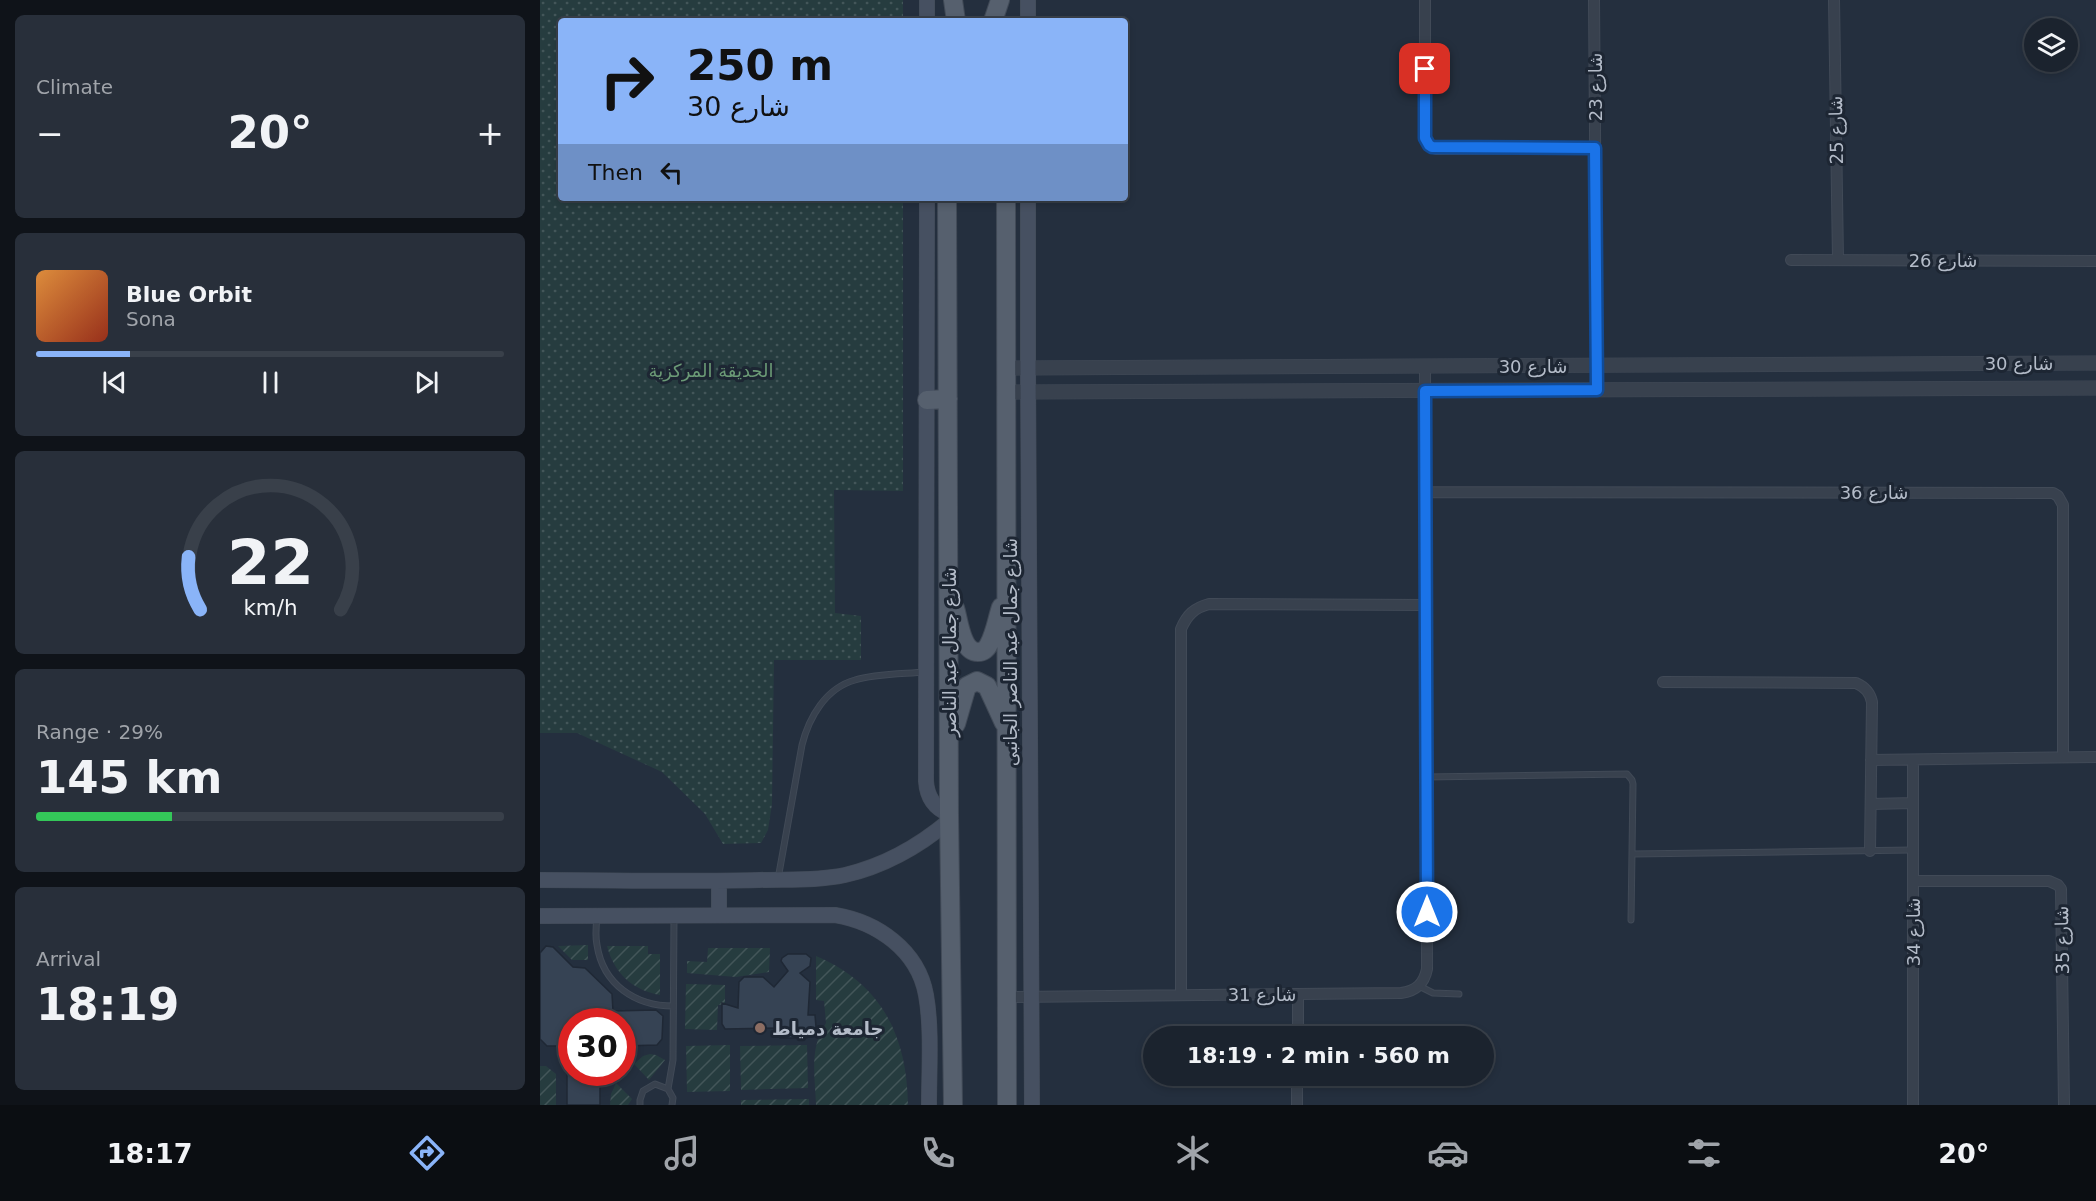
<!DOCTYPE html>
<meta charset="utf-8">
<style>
body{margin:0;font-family:"DejaVu Sans","Noto Sans Arabic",sans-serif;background:#282f3a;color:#f1f3f6;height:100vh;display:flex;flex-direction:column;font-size:22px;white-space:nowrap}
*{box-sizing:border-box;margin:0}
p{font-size:20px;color:#a0a4aa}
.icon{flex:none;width:33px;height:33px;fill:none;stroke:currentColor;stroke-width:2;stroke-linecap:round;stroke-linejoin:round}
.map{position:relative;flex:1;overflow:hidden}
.details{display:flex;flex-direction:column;gap:15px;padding:15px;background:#0f1319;width:540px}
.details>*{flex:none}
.hud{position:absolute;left:18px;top:18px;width:570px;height:183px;border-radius:6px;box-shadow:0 3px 9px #0003,0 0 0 2px #39404a;background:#8ab4f8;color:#111;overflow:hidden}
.tools{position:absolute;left:1484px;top:18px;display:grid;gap:12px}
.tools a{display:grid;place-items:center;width:54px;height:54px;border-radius:50%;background:#1b232e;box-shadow:0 3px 9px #0003,0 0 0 2px #39404a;font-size:30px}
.speed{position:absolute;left:18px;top:1008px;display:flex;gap:12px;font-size:30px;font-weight:700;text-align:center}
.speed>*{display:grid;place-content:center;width:78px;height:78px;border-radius:50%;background:#1b232e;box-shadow:0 3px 9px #0003,0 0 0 2px #39404a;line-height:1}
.speed .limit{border:9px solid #d22;background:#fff;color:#111}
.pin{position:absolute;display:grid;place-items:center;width:51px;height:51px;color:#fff;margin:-26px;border-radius:12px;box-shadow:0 3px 9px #0006}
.me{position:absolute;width:66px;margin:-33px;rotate:0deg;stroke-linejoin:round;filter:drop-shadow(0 0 4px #0008)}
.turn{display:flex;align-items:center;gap:21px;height:126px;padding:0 30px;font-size:27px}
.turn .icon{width:78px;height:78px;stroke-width:2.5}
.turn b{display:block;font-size:42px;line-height:51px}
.then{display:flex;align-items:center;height:57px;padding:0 30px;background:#0003;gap:12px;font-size:22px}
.big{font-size:45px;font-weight:700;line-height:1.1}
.details .tile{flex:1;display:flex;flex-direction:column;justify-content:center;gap:9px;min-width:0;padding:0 21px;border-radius:9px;background:#282f3a}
.details .dial{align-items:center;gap:0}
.dial svg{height:156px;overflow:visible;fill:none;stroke:#39404a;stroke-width:7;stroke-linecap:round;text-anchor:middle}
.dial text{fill:#f1f3f6;stroke:none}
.song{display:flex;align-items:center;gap:18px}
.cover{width:72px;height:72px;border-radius:9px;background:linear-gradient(135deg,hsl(30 70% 55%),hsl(10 70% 35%))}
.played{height:6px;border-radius:3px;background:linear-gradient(90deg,#8ab4f8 20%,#39404a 20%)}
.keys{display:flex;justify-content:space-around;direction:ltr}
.heat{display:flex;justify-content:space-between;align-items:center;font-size:33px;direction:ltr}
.charge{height:9px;border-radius:4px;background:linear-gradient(90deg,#34c759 29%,#39404a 0)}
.trip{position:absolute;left:603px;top:1026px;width:351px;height:60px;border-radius:30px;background:#1b232e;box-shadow:0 3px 9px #0003,0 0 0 2px #39404a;font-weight:700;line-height:60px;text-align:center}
.dock{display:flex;height:96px;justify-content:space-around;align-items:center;background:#0b0e12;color:#a0a4aa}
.dock .icon{width:42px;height:42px}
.dock .current{color:#8ab4f8}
.dock b{font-size:27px;color:#f1f3f6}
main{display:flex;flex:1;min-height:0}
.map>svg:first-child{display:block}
</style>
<main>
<section class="details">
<div class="tile"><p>Climate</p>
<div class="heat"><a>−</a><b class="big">20°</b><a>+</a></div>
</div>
<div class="tile">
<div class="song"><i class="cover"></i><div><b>Blue Orbit</b><p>Sona</p></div></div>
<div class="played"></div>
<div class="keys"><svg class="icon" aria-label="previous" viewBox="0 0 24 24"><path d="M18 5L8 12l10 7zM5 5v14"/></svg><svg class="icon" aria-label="pause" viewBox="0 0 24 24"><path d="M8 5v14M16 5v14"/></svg><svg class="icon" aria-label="next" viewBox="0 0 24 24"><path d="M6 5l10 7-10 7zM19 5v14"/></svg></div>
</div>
<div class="tile dial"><svg viewBox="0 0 100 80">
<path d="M14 69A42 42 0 1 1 86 69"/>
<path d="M14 69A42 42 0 0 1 8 42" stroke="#8ab4f8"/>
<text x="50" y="56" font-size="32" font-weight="700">22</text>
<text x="50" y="72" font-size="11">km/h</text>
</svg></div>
<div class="tile"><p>Range · 29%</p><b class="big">145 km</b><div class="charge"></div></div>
<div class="tile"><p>Arrival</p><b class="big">18:19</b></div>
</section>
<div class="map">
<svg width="1556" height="1105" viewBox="0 0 1556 1105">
<defs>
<pattern id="grass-dots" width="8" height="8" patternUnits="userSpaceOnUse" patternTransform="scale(1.5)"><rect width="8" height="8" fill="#263c3f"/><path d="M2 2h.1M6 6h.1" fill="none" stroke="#435659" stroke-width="1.8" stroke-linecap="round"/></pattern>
<pattern id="garden-furrows" width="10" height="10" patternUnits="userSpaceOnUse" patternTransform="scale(1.5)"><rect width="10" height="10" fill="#263c3f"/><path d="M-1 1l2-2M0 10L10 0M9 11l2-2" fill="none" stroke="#435659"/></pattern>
</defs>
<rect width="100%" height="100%" fill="#242f3e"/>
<path fill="url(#grass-dots)" d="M0,0h363v21h-342v177h342v293l-69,-1 1,123 26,3v44h-87l-2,144 -4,26 -7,13 -38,1 -18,-30 -43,-42 -85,-39h-37z"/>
<path fill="url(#garden-furrows)" d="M48,945v15h-16l-14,-14z
M67,946h41v8h12v41c-28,-5 -46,-22 -53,-49z
M168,948h62l-1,24 -33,5 -49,-4v-12l20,1z
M276,956c66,28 91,80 92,149h-92c-1,-29 -7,-57 10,-82l-2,-22 -8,-1z
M146,984l39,1v19l-7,1 -1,25 -32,-1z
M190,1045v46l-43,1 -1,-46z
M267,1045l1,43 -67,2 -1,-44z
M110,1054l6,1 9,5 -16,20 -15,-16 9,-8z
M0,1066h6l10,8v31h-16z
M76,1083l16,16 -4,6h-18l1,-11z
M269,1099v6h-68v-5z"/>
<path fill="#364354" stroke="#1f2835" stroke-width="1.5" d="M6,946l7,1 20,20 12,1 27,26 1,17 43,-1 7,6 -1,23 -5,6 -35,1v-24h-50v24h-25l-7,-7v-86z
M248,954h18l5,4 -1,8 -10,7 10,9 -2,33h7l1,12 -9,11h-27v-10l-55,1 -3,-5v-21l16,5 1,-26 5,-5h19l11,10 14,-16 -7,-10 1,-3z
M27,1072h33v33h-33z"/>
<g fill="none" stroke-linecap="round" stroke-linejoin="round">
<g stroke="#414a57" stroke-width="7">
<path id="service" d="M886,777l201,-3 5,6 1,4 -2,136
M1092,854l280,-4
M238,879l24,-134c7,-28 24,-57 53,-65 20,-6 49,-6 70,-8
M57,917c-1,9 -2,19 0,28 6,40 39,61 76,61
M879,986l14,7 26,1
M128,1089l5,-29 1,-143
M100,1105v-5l3,-9 12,-7 13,5 5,9 -1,7"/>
</g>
<g stroke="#414a57" stroke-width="12">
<path id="minor" d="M885,0v138l4,7 7,4 159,-1
M1054,0l3,390
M1294,0l4,260
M1251,260l305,1
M885,492l628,1 5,3 5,9v252
M1123,682l193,1c9,4 14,9 16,19l-2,149
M1331,760l225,-3
M1331,804l42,-1
M1373,881h136l9,4 3,4 3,216
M641,995v-366c6,-14 13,-21 28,-25l217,1
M466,997l395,-4c15,-2 23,-9 26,-24l-2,-603
M758,1036v-42
M757,1105v-29
M1373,1105v-345"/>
</g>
<g stroke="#414a57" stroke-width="15">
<path id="tertiary" d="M466,368l1090,-5
M466,392l1090,-4"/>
</g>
<g stroke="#414a57" stroke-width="16">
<path id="secondary" d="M387,0v21
M488,0v21
M387,198l-1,583c1,16 8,27 23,33
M488,198v170l4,737
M0,880c73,0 146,2 219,0 28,-1 58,1 86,-5 39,-9 73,-28 104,-54
M179,915v-34
M0,916l295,-1c42,7 83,35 91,80 6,33 3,76 3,110"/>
</g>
<g stroke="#414a57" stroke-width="20">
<path id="primary" d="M413,0l3,21
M453,21l7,-21
M407,198l2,616 4,291
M466,198l1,907
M387,400l21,-1
M415,608c4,12 6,44 23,44 5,0 9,-3 11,-8 6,-11 8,-25 12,-37
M416,724l11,-38 10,-5 10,5 17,37"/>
</g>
<use href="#service" stroke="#38414e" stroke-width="5"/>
<use href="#minor" stroke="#38414e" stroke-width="10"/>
<use href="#tertiary" stroke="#38414e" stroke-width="14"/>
<use href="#secondary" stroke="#465061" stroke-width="15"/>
<use href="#primary" stroke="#56606e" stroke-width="18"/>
</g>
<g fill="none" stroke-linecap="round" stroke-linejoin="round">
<g stroke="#114b97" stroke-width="15">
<path id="route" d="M885,69v69l4,7 3,2 163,1 2,242 -172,1 2,521"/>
</g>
<use href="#route" stroke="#1a73e8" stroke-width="10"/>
</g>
<circle fill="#8d6e63" stroke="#1d2633" stroke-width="2" cx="220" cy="1028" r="6"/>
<g text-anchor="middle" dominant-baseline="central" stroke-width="6" stroke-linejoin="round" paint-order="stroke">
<g font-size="18" fill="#b4bcc9" stroke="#1d2633">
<text transform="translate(1055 87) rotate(-90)">شارع 23</text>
<text transform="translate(1296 130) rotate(-91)">شارع 25</text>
<text x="1403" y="260">شارع 26</text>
<text x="1479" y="363">شارع 30</text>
<text x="993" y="366">شارع 30</text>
<text x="1334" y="492">شارع 36</text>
<text transform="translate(409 652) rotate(-90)">شارع جمال عبد الناصر</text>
<text transform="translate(470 652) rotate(-90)">شارع جمال عبد الناصر الجانبى</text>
<text transform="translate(1373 932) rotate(-90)">شارع 34</text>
<text transform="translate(1522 940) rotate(-91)">شارع 35</text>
<text x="722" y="994">شارع 31</text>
</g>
<g font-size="18" fill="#6b9a76" stroke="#1d2633">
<text x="171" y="370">الحديقة المركزية</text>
</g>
<g font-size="18" font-weight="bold" fill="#b4bcc9" stroke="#1d2633" text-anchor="start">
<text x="232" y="1028">جامعة دمياط</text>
</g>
</g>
</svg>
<div class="tools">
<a><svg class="icon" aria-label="layers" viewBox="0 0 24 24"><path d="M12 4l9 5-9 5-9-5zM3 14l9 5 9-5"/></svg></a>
</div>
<div class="speed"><div class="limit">30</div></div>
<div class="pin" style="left:885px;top:69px;background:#d93025"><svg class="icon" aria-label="arrive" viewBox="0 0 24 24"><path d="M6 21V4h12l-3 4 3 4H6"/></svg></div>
<svg class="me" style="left:887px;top:912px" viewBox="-20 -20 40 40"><circle r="17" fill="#1a73e8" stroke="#fff" stroke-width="3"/><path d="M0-11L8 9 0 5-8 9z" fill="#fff"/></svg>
<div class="trip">18:19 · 2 min · 560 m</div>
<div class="hud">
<div class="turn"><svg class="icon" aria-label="right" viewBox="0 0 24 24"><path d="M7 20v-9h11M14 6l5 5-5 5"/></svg><div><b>250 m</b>شارع 30</div></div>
<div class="then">Then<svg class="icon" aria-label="left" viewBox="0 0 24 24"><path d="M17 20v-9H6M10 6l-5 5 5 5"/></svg></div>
</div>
</div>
</main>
<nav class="dock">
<b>18:17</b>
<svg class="icon current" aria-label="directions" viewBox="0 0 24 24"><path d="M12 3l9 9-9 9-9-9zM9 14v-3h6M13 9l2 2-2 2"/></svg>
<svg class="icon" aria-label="music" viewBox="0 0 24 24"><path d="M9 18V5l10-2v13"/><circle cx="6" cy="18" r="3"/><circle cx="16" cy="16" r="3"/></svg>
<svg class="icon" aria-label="phone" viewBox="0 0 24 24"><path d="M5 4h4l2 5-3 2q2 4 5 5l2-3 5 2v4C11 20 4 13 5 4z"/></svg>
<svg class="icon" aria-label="climate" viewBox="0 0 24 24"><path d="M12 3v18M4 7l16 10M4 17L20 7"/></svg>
<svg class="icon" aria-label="car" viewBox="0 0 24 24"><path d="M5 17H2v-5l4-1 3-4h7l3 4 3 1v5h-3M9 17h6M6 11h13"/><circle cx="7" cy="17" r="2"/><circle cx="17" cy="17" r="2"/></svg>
<svg class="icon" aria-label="filters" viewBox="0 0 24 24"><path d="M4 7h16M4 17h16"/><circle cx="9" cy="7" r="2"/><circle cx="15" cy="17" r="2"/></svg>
<b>20°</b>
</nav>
